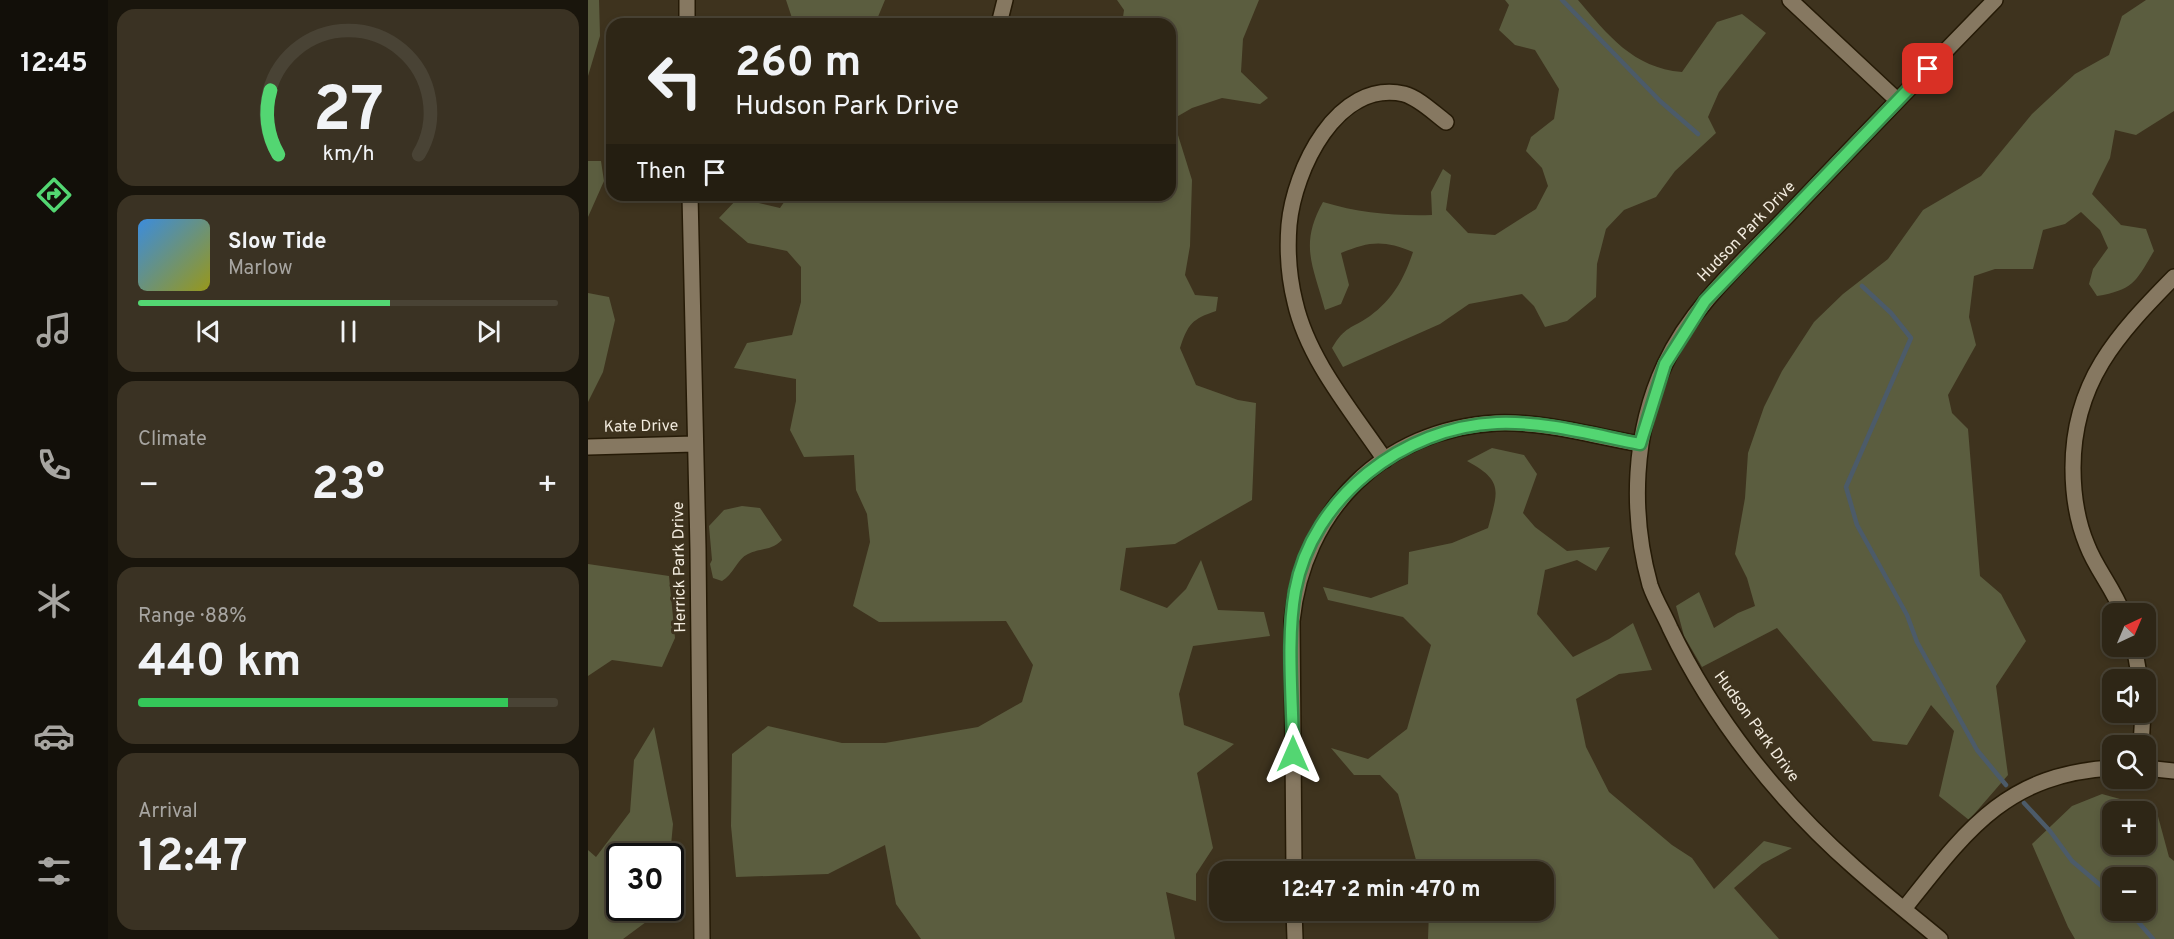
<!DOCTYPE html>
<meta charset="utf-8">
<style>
body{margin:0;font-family:Overpass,sans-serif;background:#3a3223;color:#f1f3f6;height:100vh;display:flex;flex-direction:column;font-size:22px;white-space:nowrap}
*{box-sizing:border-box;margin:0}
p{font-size:20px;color:#a7a5a1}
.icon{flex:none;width:33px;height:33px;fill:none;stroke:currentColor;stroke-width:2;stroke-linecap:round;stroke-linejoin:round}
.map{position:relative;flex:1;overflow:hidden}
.sheet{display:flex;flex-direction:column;gap:9px;padding:9px;background:#19150c;width:480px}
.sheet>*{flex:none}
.banner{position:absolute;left:18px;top:18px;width:570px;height:183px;border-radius:18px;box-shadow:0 3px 9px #0003,0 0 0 2px #494335;background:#2e2616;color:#f1f3f6;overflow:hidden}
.needle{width:39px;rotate:44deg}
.fabs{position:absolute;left:1514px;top:603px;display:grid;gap:12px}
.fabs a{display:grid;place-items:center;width:54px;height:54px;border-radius:12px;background:#2e2616;box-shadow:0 3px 9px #0003,0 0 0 2px #494335;font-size:30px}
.speed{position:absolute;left:18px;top:843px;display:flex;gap:12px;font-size:30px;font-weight:700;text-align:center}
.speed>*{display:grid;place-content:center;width:78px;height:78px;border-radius:50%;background:#2e2616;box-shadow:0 3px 9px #0003,0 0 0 2px #494335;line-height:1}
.speed .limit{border:3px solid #111;border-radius:9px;background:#fff;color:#111}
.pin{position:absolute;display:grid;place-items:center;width:51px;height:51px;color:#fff;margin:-26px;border-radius:12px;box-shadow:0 3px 9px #0006}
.me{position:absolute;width:66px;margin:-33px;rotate:0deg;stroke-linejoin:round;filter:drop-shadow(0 0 4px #0008)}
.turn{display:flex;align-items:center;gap:21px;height:126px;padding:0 30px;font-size:27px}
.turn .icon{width:78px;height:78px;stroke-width:2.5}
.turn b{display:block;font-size:42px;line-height:51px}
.then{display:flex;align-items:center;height:57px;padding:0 30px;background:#0003;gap:12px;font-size:22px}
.big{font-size:45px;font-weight:700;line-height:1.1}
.sheet .card{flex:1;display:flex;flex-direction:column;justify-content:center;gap:9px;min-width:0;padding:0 21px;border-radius:18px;background:#3a3223}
.sheet .dial{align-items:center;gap:0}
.dial svg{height:156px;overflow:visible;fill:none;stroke:#494335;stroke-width:7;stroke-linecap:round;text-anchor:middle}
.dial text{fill:#f1f3f6;stroke:none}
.song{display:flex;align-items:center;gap:18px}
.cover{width:72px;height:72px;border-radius:9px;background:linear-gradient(135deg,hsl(210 70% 55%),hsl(60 70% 35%))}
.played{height:6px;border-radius:3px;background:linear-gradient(90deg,#53d672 60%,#494335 60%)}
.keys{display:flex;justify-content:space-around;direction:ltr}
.heat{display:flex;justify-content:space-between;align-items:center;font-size:33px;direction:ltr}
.charge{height:9px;border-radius:4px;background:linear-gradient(90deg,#34c759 88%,#494335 0)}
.trip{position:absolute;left:621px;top:861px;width:345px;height:60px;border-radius:18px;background:#2e2616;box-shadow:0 3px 9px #0003,0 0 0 2px #494335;font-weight:700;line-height:60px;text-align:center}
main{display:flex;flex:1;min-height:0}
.menu{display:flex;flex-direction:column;width:108px;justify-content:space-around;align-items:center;background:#120f09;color:#a7a5a1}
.menu .icon{width:42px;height:42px}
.menu .active{color:#53d672}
.menu b{font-size:27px;color:#f1f3f6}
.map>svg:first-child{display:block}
</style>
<main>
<nav class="menu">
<b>12:45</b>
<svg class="icon active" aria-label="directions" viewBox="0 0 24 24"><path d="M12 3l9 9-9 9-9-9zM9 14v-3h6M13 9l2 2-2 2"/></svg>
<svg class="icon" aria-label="music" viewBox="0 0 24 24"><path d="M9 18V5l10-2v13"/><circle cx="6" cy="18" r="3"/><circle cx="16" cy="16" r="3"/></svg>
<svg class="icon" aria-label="phone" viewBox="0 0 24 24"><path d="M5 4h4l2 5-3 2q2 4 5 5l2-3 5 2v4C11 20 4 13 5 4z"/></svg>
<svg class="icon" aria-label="climate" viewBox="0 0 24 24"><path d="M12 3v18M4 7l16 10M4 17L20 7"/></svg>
<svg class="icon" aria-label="car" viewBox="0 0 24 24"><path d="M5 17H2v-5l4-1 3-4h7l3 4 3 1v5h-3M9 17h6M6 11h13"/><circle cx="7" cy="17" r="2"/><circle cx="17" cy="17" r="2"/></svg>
<svg class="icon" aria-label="filters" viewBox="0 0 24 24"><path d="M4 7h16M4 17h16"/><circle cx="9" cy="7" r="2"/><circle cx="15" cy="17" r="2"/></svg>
</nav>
<section class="sheet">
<div class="card dial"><svg viewBox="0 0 100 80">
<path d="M14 69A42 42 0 1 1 86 69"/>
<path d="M14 69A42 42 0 0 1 10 36" stroke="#53d672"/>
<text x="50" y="56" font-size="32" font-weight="700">27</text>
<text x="50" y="72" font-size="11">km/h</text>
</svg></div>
<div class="card">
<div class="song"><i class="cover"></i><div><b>Slow Tide</b><p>Marlow</p></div></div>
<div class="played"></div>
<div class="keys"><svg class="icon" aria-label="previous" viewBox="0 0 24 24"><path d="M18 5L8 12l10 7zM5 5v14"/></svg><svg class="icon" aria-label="pause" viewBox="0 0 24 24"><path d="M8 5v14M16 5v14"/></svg><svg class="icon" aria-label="next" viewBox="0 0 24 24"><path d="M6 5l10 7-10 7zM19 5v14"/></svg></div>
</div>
<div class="card"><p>Climate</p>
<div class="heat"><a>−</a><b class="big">23°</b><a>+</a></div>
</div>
<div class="card"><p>Range · 88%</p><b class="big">440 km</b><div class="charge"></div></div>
<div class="card"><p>Arrival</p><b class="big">12:47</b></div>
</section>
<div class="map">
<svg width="1586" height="939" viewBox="0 0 1586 939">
<rect width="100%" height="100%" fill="#3e331e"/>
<path fill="#5b5d3f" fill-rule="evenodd" d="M0,0h11l1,36 -12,40z
M198,0h99l-10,24h-81z
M529,0h142l-16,39 -2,33 27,26 -8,6 -38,-6 -30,10 -19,11 19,61 -2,66 -5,29 10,20 23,2 -2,14c-24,8 -28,13 -36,37l16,37 42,15 18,3 -4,97 -77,44 -49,4 -6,42 47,18 19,-19 15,-29 17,50 46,2 6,24 -77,10 -14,48 5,31 50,19 -37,29 16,75 -17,26v27l-30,-9 9,47h-254l-25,-35 -11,-59 -57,29 -92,3 -5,-51 1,-72 36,-28 74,17h43l93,-16 44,-25 11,-37 -27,-44 -127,1 -26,-16 17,-64 -3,-28 -11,-24 -2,-35 -50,2 -14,-27 6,-29v-22l-62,-11 13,-25 45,-8 9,-33v-35l-14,-16 -39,-8 -29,-25 19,-20 42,10 9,-13h381v-171h-48l2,-14z
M917,0h73c30,35 55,68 104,72l35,-50 25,-8 24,19 -47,59 -11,25 8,16 -41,38 -19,26 -32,13 -18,19 -9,35 -1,33 -29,24 -22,6 -11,-21 -12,-12 -53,10 -29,20 -97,43 -11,-19c13,-22 19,-19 38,-32 23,-17 34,-37 43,-64 -29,-12 -43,-11 -72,1l8,32 -8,19 -16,6c-12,-45 -26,-65 -2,-108 36,11 71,14 109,13l-1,-23 12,-23 8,6 -5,35 22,23 27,2 41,-26 12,-23 -6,-18 -16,-17 5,-14 23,-18 5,-30 -24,-39 -20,-5 -16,-15 10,-25z
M1558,0h28v111l-38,24 -21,-5 -5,28 -18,36 29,31 25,4 8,22c-18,30 -20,39 -57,45l-8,-12 4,-15 15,-21 -8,-18 -19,-18 -16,12 -22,6 -10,39h-38l-21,7 -5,41 7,28 -28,50 4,18 16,16 12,147 21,18 25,47 -30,45 12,89 -39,45 -30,-24 15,-65 -23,-26 -24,40 -34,-4 -96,-113 -75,39 -18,-31 -8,-30 23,-14 15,36 24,-15 17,-7 -8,-28 -12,-24 10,-56 3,-45 16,-46 18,-36 32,-49 29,-28 45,-35 35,-49 58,-34 51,-62 43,-40 34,-19 13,-39z
M0,161h13l3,20 -16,36z
M0,293l21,4 6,23 -12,52 -15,30z
M904,448l32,7 13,19 -14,39 12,14 32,24 43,-4 -14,24 -19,-11 -32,10 -8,44 36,43 36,-18 24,-16 19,47 -33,4 -43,25 10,48 23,45 63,53 20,13 22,31 50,-48 28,7 -30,16 -28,24 45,51h-351l1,-28 115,-1v-38l-125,-1 -21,-77 -18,-19h-26l-23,-27 37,11 39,-30 24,-84 -28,-28 -75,-17 -5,-13 48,11 37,-14 1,-32 43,-9 36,-15c10,-37 16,-47 -21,-67z
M154,506l18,2 22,32c-13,12 -20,7 -34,14 -11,5 -15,21 -26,27l-9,-3 -3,-14 2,-4 -3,-34 15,-16z
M0,564l81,12 6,62 -13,29 -50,-7 -24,16z
M66,727l19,97 -3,32h-50v52h45l-42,31h-35v-89l8,7 34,-45 4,-52z
M1514,794l54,15 13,48 5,4v78h-99l-7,-12 -36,-83 40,-38zM1524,812h33v32h-33zM1524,878h33v32h-33z"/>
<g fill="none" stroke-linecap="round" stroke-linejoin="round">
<path stroke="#4c5b69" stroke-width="4.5" d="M974,0l98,101 38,33
M1274,286l29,27 20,25 -65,149 11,38 50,90 10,27 60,108 29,35
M1436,803l26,28 22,30 40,34
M1540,910l25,29"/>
<g stroke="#251a06" stroke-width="18">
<path id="street" d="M99,0v24
M1202,0l107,100
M411,24l6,-24
M102,195l8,354 4,390
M0,447l106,-3
M797,460c-33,-49 -77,-100 -90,-158 -6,-24 -8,-51 -6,-77 5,-55 48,-146 115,-131 15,4 30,19 42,28
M1535,614c-9,-25 -27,-45 -36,-69 -10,-24 -14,-51 -14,-77 0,-86 44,-133 101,-191
M1546,646l6,34
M1553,746l2,-34
M1557,768l29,3
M706,872l-2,-251c11,-110 91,-192 204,-198 47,-2 98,13 144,21
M1316,909c61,-77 101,-135 208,-141
M706,910l1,29
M1352,939c-29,-24 -58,-47 -86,-72 -75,-66 -141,-149 -184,-239 -6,-14 -15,-28 -20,-43 -20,-72 -17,-153 15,-221 27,-59 80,-104 124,-150 68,-72 137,-143 206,-214"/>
</g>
<use href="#street" stroke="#867861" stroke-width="15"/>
</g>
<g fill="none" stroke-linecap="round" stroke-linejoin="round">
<g stroke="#368b4a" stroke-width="15">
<path id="route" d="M705,754c0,-52 -7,-112 2,-163 17,-94 109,-164 202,-168 47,-2 97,12 143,21l25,-80 40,-63 223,-232"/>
</g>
<use href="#route" stroke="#53d672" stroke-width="10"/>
</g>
<g text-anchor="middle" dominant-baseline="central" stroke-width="6" stroke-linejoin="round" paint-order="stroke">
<g font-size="16" fill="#f2ebde" stroke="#3e331e">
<text transform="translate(1159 232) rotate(-46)">Hudson Park Drive</text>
<text transform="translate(53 427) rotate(-1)">Kate Drive</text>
<text transform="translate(92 567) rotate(-91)">Herrick Park Drive</text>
<text transform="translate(1168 727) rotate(54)">Hudson Park Drive</text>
</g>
</g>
</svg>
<div class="fabs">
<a><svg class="needle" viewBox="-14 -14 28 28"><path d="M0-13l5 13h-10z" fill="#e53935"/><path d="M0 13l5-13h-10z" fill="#a7a5a1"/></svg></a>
<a><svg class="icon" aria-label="sound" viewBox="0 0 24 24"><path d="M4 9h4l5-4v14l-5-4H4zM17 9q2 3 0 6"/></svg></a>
<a><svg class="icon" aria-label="search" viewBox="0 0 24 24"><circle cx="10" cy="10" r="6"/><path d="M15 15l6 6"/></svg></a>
<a>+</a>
<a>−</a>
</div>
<div class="speed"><div class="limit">30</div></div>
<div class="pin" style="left:1340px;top:69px;background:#d93025"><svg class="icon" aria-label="arrive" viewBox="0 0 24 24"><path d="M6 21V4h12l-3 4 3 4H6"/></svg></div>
<svg class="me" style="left:705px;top:754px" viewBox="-20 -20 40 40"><path d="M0-17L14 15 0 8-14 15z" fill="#53d672" stroke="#fff" stroke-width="4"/></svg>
<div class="trip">12:47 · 2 min · 470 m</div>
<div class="banner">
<div class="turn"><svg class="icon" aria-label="left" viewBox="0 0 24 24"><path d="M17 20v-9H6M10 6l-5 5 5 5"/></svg><div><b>260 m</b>Hudson Park Drive</div></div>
<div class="then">Then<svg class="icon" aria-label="arrive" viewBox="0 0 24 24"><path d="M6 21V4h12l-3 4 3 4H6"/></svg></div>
</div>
</div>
</main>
